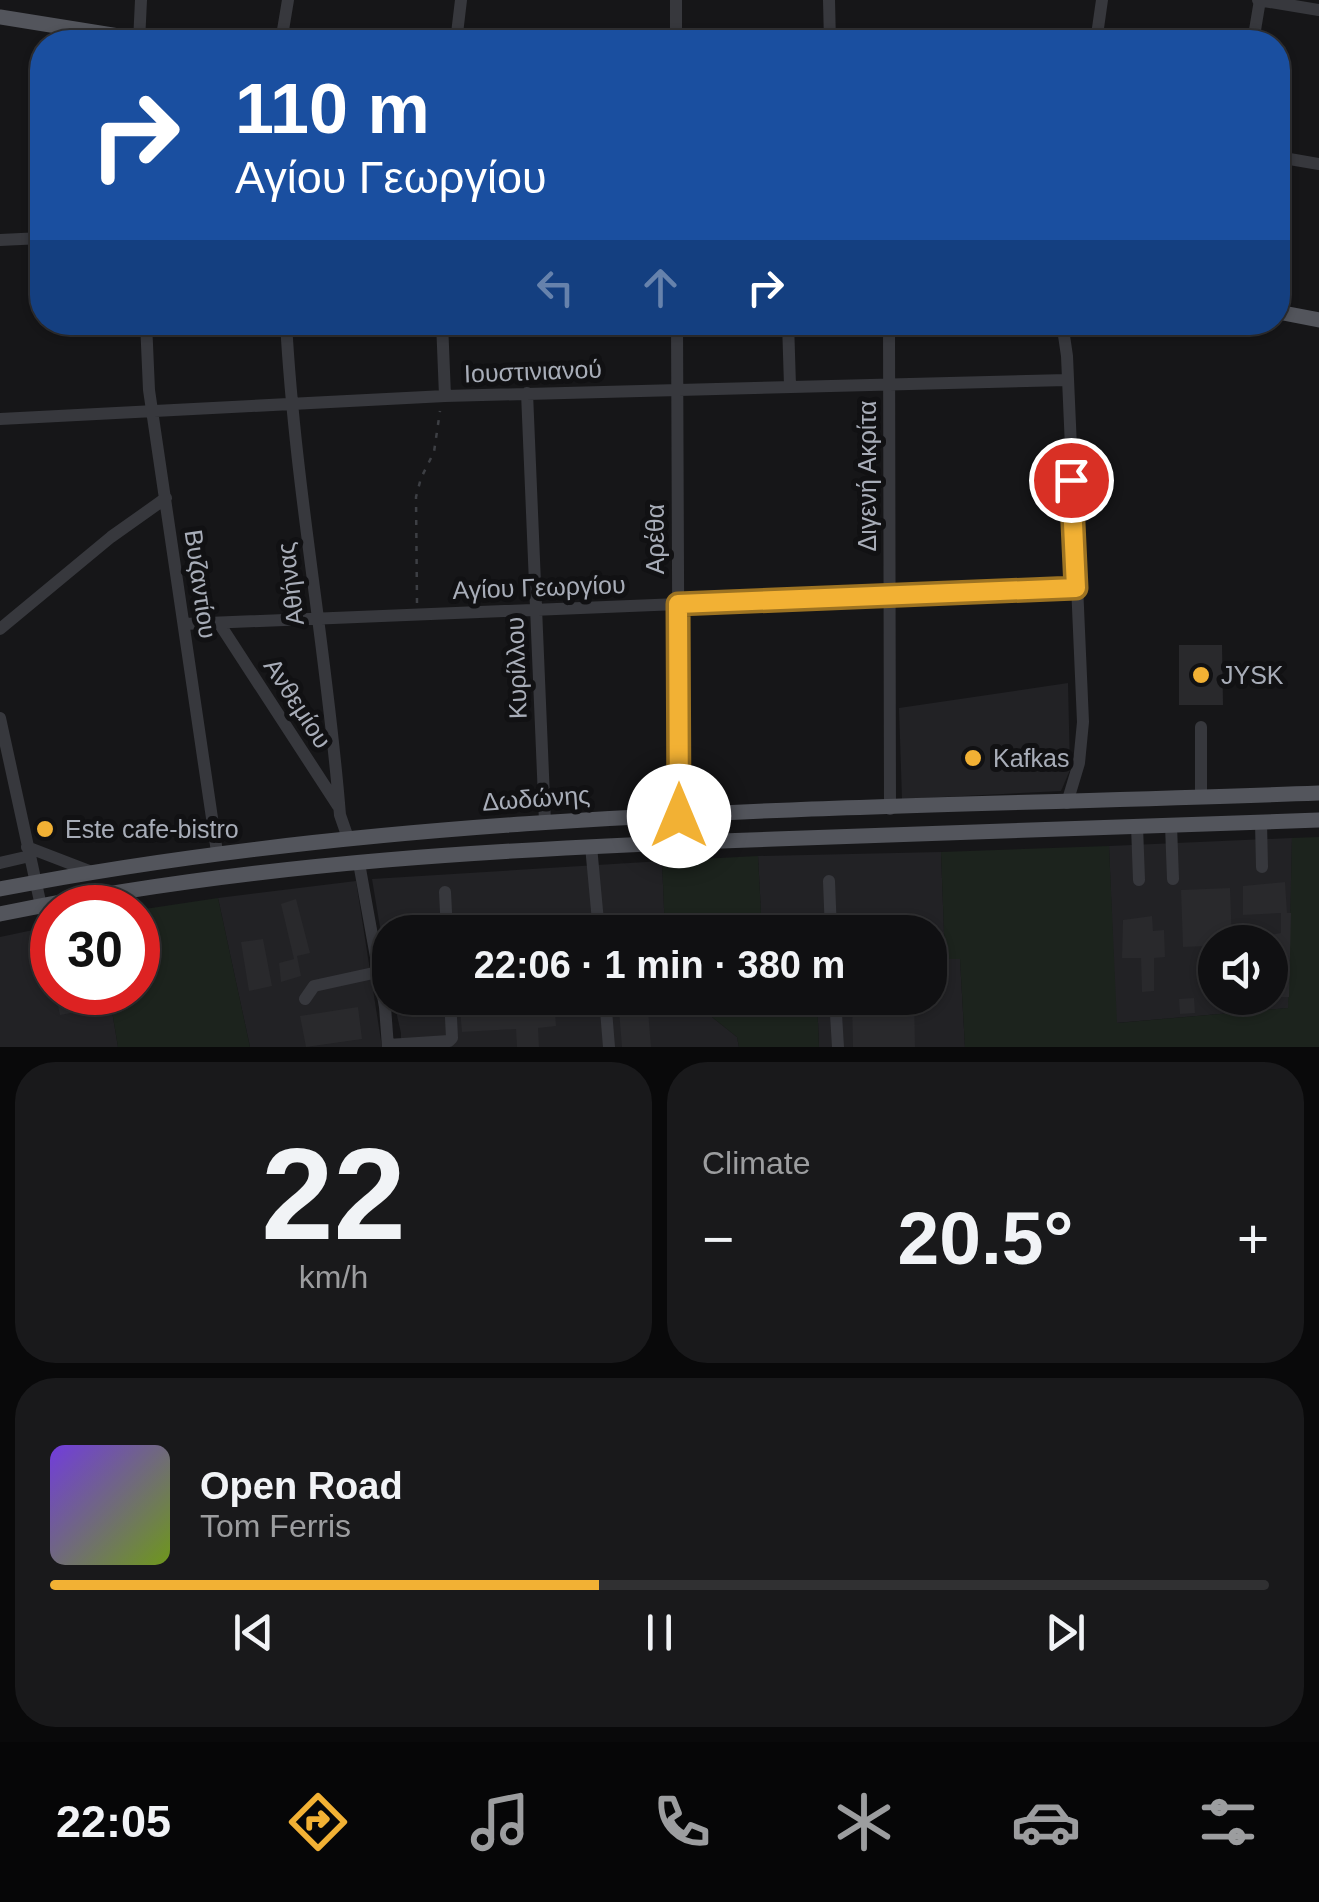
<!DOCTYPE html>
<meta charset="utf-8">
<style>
body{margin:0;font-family:Arial,sans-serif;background:#19191b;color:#f1f3f6;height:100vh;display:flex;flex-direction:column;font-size:38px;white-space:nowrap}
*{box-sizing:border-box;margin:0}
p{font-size:32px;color:#9c9d9f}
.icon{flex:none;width:55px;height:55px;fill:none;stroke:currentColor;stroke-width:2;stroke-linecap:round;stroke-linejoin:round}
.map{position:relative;height:1047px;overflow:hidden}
.sheet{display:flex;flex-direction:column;gap:15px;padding:15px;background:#09090a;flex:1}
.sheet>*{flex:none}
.banner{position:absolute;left:30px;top:30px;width:1260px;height:305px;border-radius:40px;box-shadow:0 2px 8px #0004,0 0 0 2px #303032;background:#1a4fa0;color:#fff;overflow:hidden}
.tools{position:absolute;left:1198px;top:925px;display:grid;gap:20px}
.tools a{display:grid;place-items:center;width:90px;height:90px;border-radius:50%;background:#101012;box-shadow:0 2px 8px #0004,0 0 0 2px #303032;font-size:50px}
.speed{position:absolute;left:30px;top:885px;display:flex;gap:20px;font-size:50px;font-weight:700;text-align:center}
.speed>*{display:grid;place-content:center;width:130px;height:130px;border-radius:50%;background:#101012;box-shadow:0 2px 8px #0004,0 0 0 2px #303032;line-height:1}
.speed .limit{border:15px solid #d22;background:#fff;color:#111}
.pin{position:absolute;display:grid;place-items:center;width:85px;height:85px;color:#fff;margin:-42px;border:5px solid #fff;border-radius:50%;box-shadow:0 2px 10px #0007}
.me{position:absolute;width:110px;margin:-55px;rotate:0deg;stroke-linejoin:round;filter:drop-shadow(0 0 8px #0008)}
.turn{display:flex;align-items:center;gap:35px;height:210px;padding:0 40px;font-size:45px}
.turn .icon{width:130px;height:130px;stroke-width:2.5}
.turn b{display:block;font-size:70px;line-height:85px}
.lanes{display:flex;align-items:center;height:95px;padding:0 40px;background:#0003;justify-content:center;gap:50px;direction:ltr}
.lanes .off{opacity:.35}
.big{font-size:75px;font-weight:600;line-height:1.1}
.sheet .widget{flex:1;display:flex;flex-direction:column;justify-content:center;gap:15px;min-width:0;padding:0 35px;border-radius:40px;background:#19191b}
.sheet .dial{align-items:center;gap:0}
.dial b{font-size:130px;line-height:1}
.song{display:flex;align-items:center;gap:30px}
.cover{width:120px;height:120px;border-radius:15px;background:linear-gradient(135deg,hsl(260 70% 55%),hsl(80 70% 35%))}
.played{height:10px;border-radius:5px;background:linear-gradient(90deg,#f2b134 45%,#303032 45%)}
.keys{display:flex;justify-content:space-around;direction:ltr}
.heat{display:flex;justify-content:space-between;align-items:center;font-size:55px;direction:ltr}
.sheet .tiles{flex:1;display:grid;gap:15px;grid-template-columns:1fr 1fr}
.widget:last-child{grid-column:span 2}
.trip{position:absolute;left:372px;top:915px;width:575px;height:100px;border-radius:40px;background:#101012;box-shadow:0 2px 8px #0004,0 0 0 2px #303032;font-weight:600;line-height:100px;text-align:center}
.tab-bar{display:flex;height:160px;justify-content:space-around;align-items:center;background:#060607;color:#9c9d9f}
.tab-bar .icon{width:70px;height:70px}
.tab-bar .on{color:#f2b134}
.tab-bar b{font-size:45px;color:#f1f3f6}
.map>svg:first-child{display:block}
</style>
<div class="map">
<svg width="1319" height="1047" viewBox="0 0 1319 1047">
<rect width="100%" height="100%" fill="#161618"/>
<path fill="#222225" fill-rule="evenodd" d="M1068,683l2,87 -9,21 -159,8 -3,-91z
M1292,838l-3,170 -173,15 -7,-177zM1215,942h55v56h-55z
M941,852l4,106 15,1 5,88h-146l-2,-49h113v-66h-168l-4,-76z
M662,861l3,71h-275v55l-18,-108z
M356,881l26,166h-132l-32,-149z
M52,926v66l57,1 9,54h-118v-110z
M393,998h307l2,11 35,28 2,10h-338v-14z"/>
<path fill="#1c231d" d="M1319,837v210h-354l-5,-88h-15l-4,-107 168,-6 8,177 171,-15 4,-170z
M758,856l4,76h-97l-3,-71z
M218,898l32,149h-132l-9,-54 29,-1v-82z
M700,998h117l2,49h-80l-2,-10 -35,-28z"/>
<path fill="#29292c" d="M1179,645h43l1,60h-44z
M1285,882l2,31h4l-2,84h-19v-62l11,-2v-20l-38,2v-29z
M1230,888l2,54h-17v17h-8v-13l-24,1 -2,-57z
M296,899l14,54 -13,3 4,20 -20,6 -2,-19 15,-4 -13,-55z
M1152,916l1,15 11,-1 1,27 -11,1v33l-12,1 -1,-34h-19l1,-38z
M408,922l2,10h-22l-1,-8z
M263,939l9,47 -23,5 -8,-49z
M55,992h50l3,14 -48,9z
M459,998h95l2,28 -18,2 1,19h-22l-1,-18 -54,3z
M618,998h29l4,49h-29z
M852,998h62l1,49h-62z
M1194,998l1,15 -15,1 -1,-15z
M1242,998h14v9l-14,1z
M358,1007l4,32 -56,8 -6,-31z"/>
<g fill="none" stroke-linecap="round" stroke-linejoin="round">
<path stroke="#3d3f44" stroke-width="2.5" stroke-dasharray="5 8" stroke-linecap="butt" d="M417,603l-1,-106 5,-19 13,-26 6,-41"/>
<path stroke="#37383d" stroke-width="12" d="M676,0v42
M829,0l1,42
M1258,0l61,10
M139,42l2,-42
M281,42l7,-42
M456,42l5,-42
M1096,42l6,-42
M1253,42l7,-42
M1278,157l41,7
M0,240l42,-2
M146,322l3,68 68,462
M286,322c9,166 41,328 54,493l8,23
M442,322l3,74
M677,322l2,494
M788,322l2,64
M889,322l1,487
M1062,322l5,34 16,366 -4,41 -12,40
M527,393l18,429
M0,419l445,-23 622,-16
M219,623l119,183
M184,624l892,-36
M0,629l111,-92 55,-39
M0,718l41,188
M1201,727v70
M1261,822l1,45
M1171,825l2,54
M1137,826l2,54
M591,846l8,86
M27,847l65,25
M0,863l30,-7
M359,863l26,144 3,40
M829,881l2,51
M445,892l2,40
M605,998l4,49
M835,998l3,49
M305,999l9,-13 64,-14
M388,1045l61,-4 3,-3 -2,-40"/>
<path stroke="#53555c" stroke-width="15" d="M0,17l156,25
M1278,312l41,8
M0,889c434,-84 879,-79 1319,-96
M0,914c255,-53 515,-66 775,-75 181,-7 362,-14 544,-19"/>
</g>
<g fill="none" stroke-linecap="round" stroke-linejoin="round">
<g stroke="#9d7322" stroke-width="25">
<path id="route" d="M679,816l-1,-212 398,-16 -5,-108"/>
</g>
<use href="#route" stroke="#f2b134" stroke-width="18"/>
</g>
<g fill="#f2b134" stroke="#111113" stroke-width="4">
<circle cx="1201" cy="675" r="10"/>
<circle cx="973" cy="758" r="10"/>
<circle cx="45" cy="829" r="10"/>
</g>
<g text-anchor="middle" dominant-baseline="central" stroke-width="10" stroke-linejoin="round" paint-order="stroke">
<g font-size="25" fill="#a8adb8" stroke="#111113">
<text transform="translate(533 371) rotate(-2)">Ιουστινιανού</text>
<text transform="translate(867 476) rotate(-90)">Διγενή Ακρίτα</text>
<text transform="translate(655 539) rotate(-90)">Αρέθα</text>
<text transform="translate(201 584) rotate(82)">Βυζαντίου</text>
<text transform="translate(290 584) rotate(-97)">Αθήνας</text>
<text transform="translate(539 587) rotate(-2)">Αγίου Γεωργίου</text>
<text transform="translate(516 668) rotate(-92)">Κυρίλλου</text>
<text transform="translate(298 703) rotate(57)">Ανθεμίου</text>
<text transform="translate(536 798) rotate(-4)">Δωδώνης</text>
</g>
<g font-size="25" fill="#a8adb8" stroke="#111113" text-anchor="start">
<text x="1221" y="675">JYSK</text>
<text x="993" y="758">Kafkas</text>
<text x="65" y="829">Este cafe-bistro</text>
</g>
</g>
</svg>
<div class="tools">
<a><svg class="icon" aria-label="sound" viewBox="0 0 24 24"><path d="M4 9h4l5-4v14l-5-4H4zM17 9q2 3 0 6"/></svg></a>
</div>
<div class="speed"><div class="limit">30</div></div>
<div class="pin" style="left:1071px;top:480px;background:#d93025"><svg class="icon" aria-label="arrive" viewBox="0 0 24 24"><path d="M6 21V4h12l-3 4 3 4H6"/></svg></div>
<svg class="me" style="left:679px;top:816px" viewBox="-20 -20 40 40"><circle r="19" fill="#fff"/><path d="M0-13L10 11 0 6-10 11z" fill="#f2b134"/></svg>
<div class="trip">22:06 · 1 min · 380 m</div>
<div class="banner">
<div class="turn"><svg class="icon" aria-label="right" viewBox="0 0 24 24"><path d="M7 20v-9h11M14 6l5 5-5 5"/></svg><div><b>110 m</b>Αγίου Γεωργίου</div></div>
<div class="lanes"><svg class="icon off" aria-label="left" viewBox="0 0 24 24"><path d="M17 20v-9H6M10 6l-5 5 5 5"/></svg><svg class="icon off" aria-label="ahead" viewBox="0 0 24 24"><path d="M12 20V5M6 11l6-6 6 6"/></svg><svg class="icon" aria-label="right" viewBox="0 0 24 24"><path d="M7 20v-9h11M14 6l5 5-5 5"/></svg></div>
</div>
</div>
<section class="sheet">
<div class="tiles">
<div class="widget dial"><b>22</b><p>km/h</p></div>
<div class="widget"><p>Climate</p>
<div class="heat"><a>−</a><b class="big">20.5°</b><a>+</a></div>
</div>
<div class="widget">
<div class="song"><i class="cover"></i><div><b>Open Road</b><p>Tom Ferris</p></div></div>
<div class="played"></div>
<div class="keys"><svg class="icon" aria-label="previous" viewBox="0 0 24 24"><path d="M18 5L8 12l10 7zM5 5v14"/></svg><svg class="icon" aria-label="pause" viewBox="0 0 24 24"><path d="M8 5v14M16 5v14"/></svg><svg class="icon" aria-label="next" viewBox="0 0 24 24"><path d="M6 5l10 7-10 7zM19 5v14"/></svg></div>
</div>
</div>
</section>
<nav class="tab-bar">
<b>22:05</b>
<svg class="icon on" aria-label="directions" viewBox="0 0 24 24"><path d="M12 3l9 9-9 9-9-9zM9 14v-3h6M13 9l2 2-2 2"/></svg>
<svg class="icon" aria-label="music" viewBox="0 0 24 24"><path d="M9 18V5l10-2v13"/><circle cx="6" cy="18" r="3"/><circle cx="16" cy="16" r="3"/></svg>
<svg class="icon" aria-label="phone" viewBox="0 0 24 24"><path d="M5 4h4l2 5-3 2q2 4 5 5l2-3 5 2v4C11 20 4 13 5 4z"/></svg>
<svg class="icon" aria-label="climate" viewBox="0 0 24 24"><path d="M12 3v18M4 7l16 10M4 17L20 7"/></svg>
<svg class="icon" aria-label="car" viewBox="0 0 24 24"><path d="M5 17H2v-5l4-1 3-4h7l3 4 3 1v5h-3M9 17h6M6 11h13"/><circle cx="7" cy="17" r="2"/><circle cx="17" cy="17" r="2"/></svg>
<svg class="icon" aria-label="filters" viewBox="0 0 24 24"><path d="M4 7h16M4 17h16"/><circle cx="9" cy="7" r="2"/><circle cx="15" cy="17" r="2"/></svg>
</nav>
